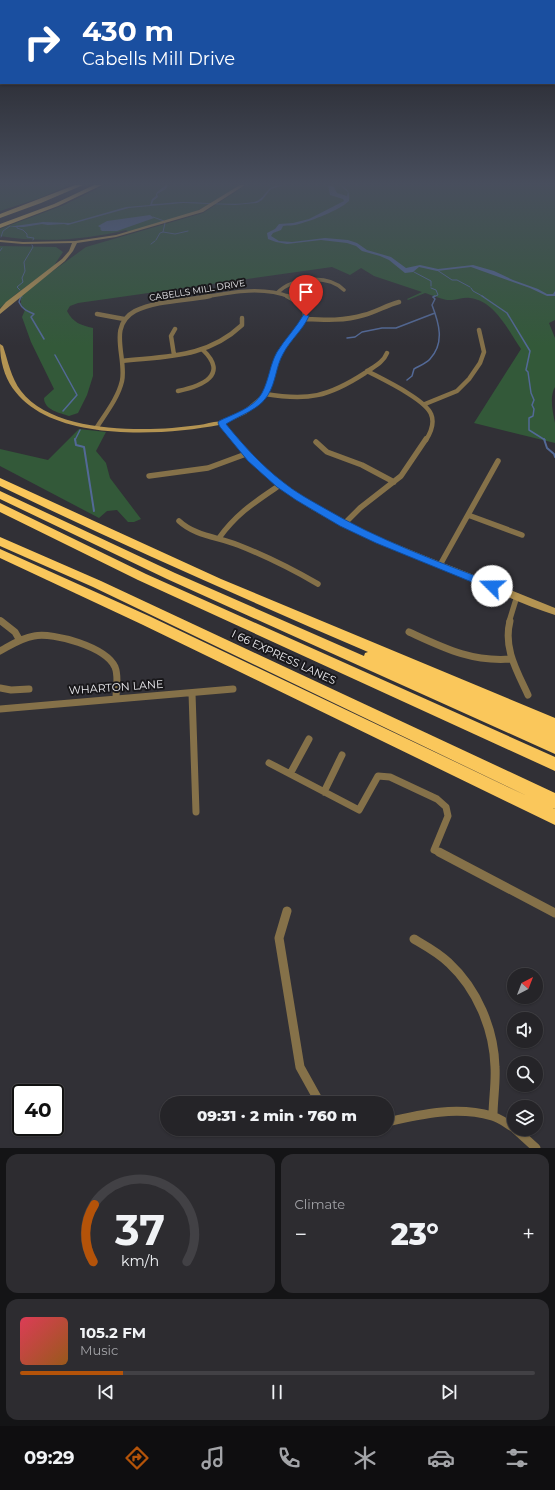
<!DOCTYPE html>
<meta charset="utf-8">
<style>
body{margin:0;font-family:Montserrat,sans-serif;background:#2d2c30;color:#f1f3f6;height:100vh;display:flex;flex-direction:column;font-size:15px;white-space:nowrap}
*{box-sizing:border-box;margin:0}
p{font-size:13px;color:#a3a4a8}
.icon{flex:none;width:22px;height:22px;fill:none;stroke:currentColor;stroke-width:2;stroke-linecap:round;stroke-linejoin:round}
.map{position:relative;height:1148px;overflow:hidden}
.sheet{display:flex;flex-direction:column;gap:6px;padding:6px;background:#141416;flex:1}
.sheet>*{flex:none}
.guide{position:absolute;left:0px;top:0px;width:555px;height:84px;box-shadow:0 1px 3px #0004,0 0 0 1px #424145;background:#1a4fa0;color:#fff;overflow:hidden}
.needle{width:26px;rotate:42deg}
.fabs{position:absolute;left:507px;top:968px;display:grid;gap:8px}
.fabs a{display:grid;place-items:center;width:36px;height:36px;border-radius:50%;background:#252428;box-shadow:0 1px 3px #0004,0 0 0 1px #424145;font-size:20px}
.speed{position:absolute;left:12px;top:1084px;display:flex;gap:8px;font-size:20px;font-weight:700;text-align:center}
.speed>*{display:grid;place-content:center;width:52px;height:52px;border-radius:50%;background:#252428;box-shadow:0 1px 3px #0004,0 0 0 1px #424145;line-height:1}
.speed .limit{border:2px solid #111;border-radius:6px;background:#fff;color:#111}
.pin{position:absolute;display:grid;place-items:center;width:34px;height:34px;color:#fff;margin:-41px -17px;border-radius:50% 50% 50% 0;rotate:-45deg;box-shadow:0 0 4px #0007}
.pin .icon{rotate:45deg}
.me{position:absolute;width:44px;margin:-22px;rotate:292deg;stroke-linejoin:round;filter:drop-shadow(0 0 3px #0008)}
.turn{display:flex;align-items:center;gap:14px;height:84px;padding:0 16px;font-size:18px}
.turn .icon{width:52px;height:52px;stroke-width:2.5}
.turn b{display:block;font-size:28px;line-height:34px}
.big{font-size:30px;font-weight:800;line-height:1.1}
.sheet .card{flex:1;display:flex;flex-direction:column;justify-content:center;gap:6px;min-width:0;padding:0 14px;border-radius:12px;background:#2d2c30}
.sheet .dial{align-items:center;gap:0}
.dial svg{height:104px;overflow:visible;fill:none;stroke:#424145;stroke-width:7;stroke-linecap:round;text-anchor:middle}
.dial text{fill:#f1f3f6;stroke:none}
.song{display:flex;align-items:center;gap:12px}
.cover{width:48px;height:48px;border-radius:6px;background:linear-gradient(135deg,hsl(350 70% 55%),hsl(30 70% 35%))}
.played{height:4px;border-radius:2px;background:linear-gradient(90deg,#b45309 20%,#424145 20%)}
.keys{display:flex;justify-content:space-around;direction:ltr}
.heat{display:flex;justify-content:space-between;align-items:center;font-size:22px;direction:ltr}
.sheet .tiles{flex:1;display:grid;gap:6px;grid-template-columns:1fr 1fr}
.card:last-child{grid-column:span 2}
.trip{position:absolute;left:160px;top:1096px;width:234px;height:40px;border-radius:20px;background:#252428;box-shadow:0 1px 3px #0004,0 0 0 1px #424145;font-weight:800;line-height:40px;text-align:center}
.dock{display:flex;height:64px;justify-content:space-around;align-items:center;background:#0f0e10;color:#a3a4a8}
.dock .icon{width:28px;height:28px}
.dock .on{color:#b45309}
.dock b{font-size:18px;color:#f1f3f6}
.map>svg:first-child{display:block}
</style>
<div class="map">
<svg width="555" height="1148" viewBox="0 0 555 1148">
<rect width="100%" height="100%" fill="#313036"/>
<path fill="#335939" d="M0,185h69l-29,13 -40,13z
M105,185h137l-49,28 -64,19 -3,-2c-41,10 -84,13 -126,6v-7l64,-24z
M246,185h309v135l-6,3 6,15v49c-6,10 -2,26 0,36 0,7 0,14 0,20l-81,-20 47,-74c-13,-19 -26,-48 -51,-51 -7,-1 -12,2 -18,2 -8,1 -20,-5 -27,-7l-17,7 -1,-1 15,-7 -48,-16 -13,-8 -11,7 -18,-8 -254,36 -8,3 -3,5c6,12 14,14 26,17v48l-6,19 -9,18 -9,3c-9,-3 -25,-6 -25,-18l10,-9 -23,-47 -9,-25 3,-7 -4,-6v-10l65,-47 117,-34z
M0,246l56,1 7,5 -8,12 1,1 -40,29 -16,14z
M79,429l27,3 -10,19 10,12 4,15 31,41 -7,3h-6l-11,-12 -10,1 -8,7 -99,-52v-17l48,11z"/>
<path fill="#536997" d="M166,185h2l-2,4 -9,5 1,3 -5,4 -1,3c11,0 21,-2 31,-2 24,0 47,4 71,0 13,-3 10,-17 29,-17l-12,4 -9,11 -5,3 -22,2 -52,-2 -54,5 -61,17 -4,-1 -16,1 -6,-1 -18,3h-16l35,-5 27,1 56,-16 24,-2 2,-6 4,-3v-2c2,-4 7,-6 10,-9z
M328,185l6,2 3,6 10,3 1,-4 -8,-7c8,4 10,7 9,16 -11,10 -36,19 -50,23 -5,2 -11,1 -16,2l-2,4 -8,3 -2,3 8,5 13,1 33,-4 23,2 9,3 10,7 24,7 15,11 14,-3 18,4 35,-4 21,6 19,9 25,9 9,5h6l2,-3v5h-8l-17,-8 -59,-21 -34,4 -18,-4 -6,5 -8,1 -16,-13 -9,-4 -18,-5 -6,-5 -9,-3 -26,-3 -34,4 -11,-2 -8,-3 -1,-6 8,-4 4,-5 14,-1 16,-4 35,-18 -1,-2 -13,-4z
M150,215l4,3 -37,13h-15l-2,-2 1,-1 -3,-2 9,-5z"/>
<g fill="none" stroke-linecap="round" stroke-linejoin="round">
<path stroke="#536997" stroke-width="1" d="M153,217l11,4
M17,226v2l6,2 4,4v3l7,1 -1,2
M163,232l12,2 13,-3
M1,237l2,-6 7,-5
M156,240l4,-7 3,-1 2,-9
M151,244l4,-3
M0,251l2,-3
M437,270l15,10h5l13,7
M414,272l17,9v5
M431,288l5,2 2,5 -5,2
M471,288l2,3 11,6
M20,290l-3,-3 6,-5 -1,-4 3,-7 -1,-9 9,-15 -1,-2
M21,295l1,2"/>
<path stroke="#536997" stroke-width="1.5" d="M21,296l-2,6c3,7 8,9 15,12l-3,3 13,22
M482,296l25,17 23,38 -4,19 2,2 3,21 3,7 -2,5 2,4 -1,7 -4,2v12l16,10
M347,338l8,-1 7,-5 20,-4h14l39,-15
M55,355l22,40 -14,16
M407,380l5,-4 2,-7c5,-3 13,-6 16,-10 15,-16 9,-36 2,-54l3,-6 -2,-2 2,-1
M75,440l5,-10"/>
<path stroke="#536997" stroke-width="2" d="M75,439l1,6 8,2 10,64
M544,439l3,9 7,6 1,3"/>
<path stroke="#857149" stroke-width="3.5" d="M277,293c16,-16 51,-19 67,-3
M204,297c28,-5 59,-11 86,0"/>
<path stroke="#857149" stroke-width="4.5" d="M97,314l27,5
M305,319c20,1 40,2 59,-4 12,-3 23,-10 35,-13
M174,355l-3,-19 4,-7
M122,361c45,-5 85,-3 120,-36v-7
M367,371c15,8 58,28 64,43 4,9 0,18 -5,26
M178,391c24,-5 51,-16 25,-41
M265,394c43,7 63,3 100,-21 8,-6 18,-10 22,-20
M425,404l32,-13 12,-12 11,-16 4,-11 -5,-22
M221,423l24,-11 19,-16 15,-42 26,-35c1,-13 -7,-17 -18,-23
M97,427c9,-14 21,-29 25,-46 5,-23 -15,-55 13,-70 23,-11 51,-10 75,-15"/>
<path stroke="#857149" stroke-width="5.5" d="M316,442l11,10 35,13 32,17
M149,476l59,-8 38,-14
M468,515l54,20
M179,521c16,15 39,16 59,24 28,11 54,24 80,39
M344,524l16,-16 41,-32 25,-37
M219,538c18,-25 36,-36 61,-53
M440,565l58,-104
M0,620l2,2
M509,622l8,-26"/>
<path stroke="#857149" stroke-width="7" d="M1,621l14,11 4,7
M510,621c-7,27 7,50 18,74
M409,632c35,16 62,30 102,27
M0,651c11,-6 21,-13 34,-15 20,-4 72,11 81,31 4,10 1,21 1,31
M0,688l11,2 18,-1
M192,693l4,119
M0,709l233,-20
M269,763l90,47 19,-34 12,1 47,22 9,8 2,9 -14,34 7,3
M290,774l19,-35
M324,792l18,-37"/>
<path stroke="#857149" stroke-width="9" d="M439,852l116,61
M287,911l-8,27 21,129 20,36
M414,939c12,7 25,14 35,24 28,26 45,66 46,104 1,16 -2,33 -2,49
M387,1122c35,-8 70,-16 105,-6 8,2 15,8 22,12
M515,1129l21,19"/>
<path fill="#b49452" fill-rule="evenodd" d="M240,185h5l-42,27 -87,25 -39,6 -4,8 -8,10 -65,53v-5l6,-7 56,-43 7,-8 3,-8 -49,1 -23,-2v-2l23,2 52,-1 41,-6 83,-25z
M0,344l3,2c5,15 8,32 18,45 29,39 108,40 151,37 9,-1 19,-2 27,-3 8,-1 17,-5 24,-3 14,17 28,35 45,49 55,45 123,72 188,97 33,13 66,27 99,40v7c-31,-10 -62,-25 -93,-38 -68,-27 -145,-54 -200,-104 -16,-15 -29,-31 -43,-48 -68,13 -219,21 -219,-81z"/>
<path fill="#fac75b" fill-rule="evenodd" d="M75,185h8l-42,18 -41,15v-4z
M94,185h8l-44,21 -58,22v-4l54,-20z
M0,478l221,101 334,139v36l-388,-175 -167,-80v-8l175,82 189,83 1,-3 3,-1c-123,-53 -246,-107 -368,-166z
M0,503l146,71 409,183v14l-417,-191 -138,-68z
M0,537l101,44 454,212v16l-4,-2 4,2v16l-414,-201 -141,-66v-9l149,67 378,180 -434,-209 -93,-41z"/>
</g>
<linearGradient id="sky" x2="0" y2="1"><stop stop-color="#1b1a1e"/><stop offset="0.53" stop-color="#484e5d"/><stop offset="1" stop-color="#484e5d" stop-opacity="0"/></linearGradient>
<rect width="555" height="346" fill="url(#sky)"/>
<path fill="#1a73e8" stroke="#114b97" d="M304,314l5,2c-6,14 -19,24 -26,38 -7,12 -7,28 -15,41 -9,15 -28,20 -42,29 17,21 35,41 57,58 12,10 27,18 41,26 54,32 113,53 172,76l1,2 -1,3h-7l-113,-46 -36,-17 -44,-26 -19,-13 -29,-26 -28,-34 -2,-4 1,-2c14,-7 35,-13 43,-28 7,-13 8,-29 15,-41 8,-13 19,-24 27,-38z"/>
<g text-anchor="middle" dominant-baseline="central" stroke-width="4" stroke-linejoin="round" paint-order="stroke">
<g font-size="9" fill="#ededf1" stroke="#19181b">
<text transform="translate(197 290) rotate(-9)">CABELLS MILL DRIVE</text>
</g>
<g font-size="11" fill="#ededf1" stroke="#19181b">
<text transform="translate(284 657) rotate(25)">I 66 EXPRESS LANES</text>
<text transform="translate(116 687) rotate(-4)">WHARTON LANE</text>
</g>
</g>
</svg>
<div class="fabs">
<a><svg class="needle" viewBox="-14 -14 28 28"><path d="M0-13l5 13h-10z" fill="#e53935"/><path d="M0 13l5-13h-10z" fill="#a3a4a8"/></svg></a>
<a><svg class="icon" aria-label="sound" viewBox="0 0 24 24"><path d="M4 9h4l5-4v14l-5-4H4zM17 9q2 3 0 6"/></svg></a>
<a><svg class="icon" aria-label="search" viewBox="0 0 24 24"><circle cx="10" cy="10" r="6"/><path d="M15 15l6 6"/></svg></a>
<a><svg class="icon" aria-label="layers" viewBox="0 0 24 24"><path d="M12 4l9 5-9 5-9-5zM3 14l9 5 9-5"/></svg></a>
</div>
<div class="speed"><div class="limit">40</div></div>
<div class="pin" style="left:306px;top:316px;background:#d93025"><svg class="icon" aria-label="arrive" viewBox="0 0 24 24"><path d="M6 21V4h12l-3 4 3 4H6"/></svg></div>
<svg class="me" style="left:492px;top:586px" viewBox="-20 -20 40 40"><circle r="19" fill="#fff"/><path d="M0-13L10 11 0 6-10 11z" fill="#1a73e8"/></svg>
<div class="trip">09:31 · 2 min · 760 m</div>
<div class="guide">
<div class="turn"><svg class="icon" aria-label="right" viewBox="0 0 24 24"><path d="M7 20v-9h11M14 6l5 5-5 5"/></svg><div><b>430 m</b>Cabells Mill Drive</div></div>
</div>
</div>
<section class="sheet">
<div class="tiles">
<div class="card dial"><svg viewBox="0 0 100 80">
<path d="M14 69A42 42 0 1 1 86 69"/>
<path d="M14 69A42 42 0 0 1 15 25" stroke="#b45309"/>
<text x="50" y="56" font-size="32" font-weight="700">37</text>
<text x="50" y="72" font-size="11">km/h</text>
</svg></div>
<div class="card"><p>Climate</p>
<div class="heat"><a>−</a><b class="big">23°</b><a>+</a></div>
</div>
<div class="card">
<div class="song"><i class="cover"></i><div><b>105.2 FM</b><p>Music</p></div></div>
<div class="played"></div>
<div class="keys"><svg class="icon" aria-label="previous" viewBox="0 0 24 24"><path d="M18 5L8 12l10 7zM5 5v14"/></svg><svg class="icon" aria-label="pause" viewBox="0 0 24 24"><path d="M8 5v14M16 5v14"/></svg><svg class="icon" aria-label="next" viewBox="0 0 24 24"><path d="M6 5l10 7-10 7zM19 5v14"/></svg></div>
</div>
</div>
</section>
<nav class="dock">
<b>09:29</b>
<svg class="icon on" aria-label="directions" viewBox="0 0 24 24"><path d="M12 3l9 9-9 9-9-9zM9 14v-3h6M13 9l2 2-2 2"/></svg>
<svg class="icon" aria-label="music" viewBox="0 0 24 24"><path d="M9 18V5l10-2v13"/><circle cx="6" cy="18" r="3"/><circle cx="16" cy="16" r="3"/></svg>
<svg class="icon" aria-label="phone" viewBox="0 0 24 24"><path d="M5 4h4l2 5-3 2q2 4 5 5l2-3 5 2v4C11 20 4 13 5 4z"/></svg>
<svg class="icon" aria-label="climate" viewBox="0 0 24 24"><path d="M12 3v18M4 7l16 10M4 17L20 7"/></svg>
<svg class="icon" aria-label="car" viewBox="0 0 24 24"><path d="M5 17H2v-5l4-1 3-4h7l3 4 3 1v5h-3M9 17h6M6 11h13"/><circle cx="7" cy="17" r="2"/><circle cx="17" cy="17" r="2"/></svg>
<svg class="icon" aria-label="filters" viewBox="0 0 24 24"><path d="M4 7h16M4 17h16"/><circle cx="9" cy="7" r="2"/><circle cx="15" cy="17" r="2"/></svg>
</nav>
